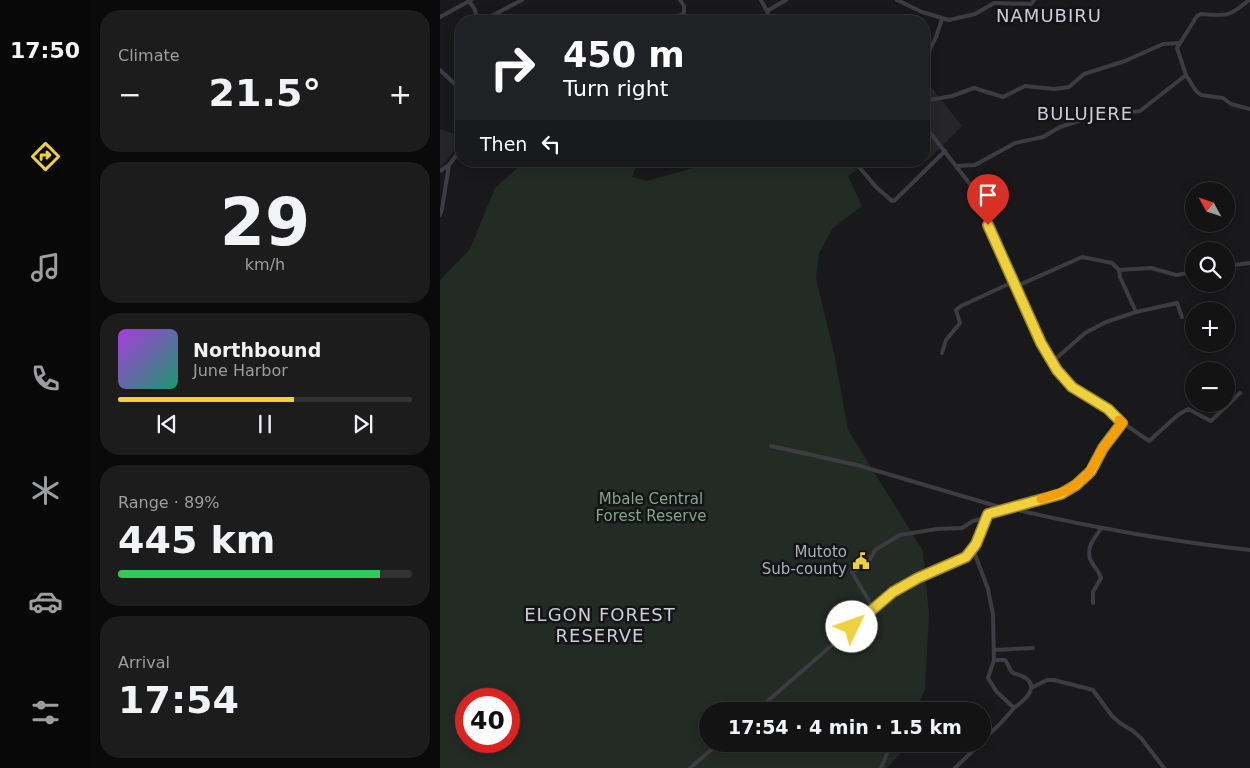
<!DOCTYPE html>
<meta charset="utf-8">
<style>
body{margin:0;font-family:"DejaVu Sans",sans-serif;background:#1c1c1d;color:#f1f3f6;height:100vh;display:flex;flex-direction:column;font-size:19px;white-space:nowrap}
*{box-sizing:border-box;margin:0}
p{font-size:16px;color:#9d9ea0}
.icon{flex:none;width:28px;height:28px;fill:none;stroke:currentColor;stroke-width:2;stroke-linecap:round;stroke-linejoin:round}
.map{position:relative;flex:1;overflow:hidden}
.details{display:flex;flex-direction:column;gap:10px;padding:10px;background:#0a0a0b;width:350px}
.details>*{flex:none}
.top-card{position:absolute;left:15px;top:15px;width:475px;height:152px;border-radius:20px;box-shadow:0 2px 12px #0003,0 0 0 1px #323234;background:#202124;color:#fff;overflow:hidden}
.needle{width:32px;rotate:310deg}
.tools{position:absolute;left:745px;top:182px;display:grid;gap:10px}
.tools a{display:grid;place-items:center;width:50px;height:50px;border-radius:50%;background:#131314;box-shadow:0 2px 12px #0003,0 0 0 1px #323234;font-size:25px}
.speed{position:absolute;left:15px;top:688px;display:flex;gap:10px;font-size:25px;font-weight:700;text-align:center}
.speed>*{display:grid;place-content:center;width:65px;height:65px;border-radius:50%;background:#131314;box-shadow:0 2px 12px #0003,0 0 0 1px #323234;line-height:1}
.speed .limit{border:8px solid #d22;background:#fff;color:#111}
.pin{position:absolute;display:grid;place-items:center;width:42px;height:42px;color:#fff;margin:-51px -21px;border-radius:50% 50% 50% 0;rotate:-45deg;box-shadow:0 0 5px #0007}
.pin .icon{rotate:45deg}
.me{position:absolute;width:55px;margin:-28px;rotate:48deg;stroke-linejoin:round;filter:drop-shadow(0 0 4px #0008)}
.turn{display:flex;align-items:center;gap:18px;height:105px;padding:0 25px;font-size:22px}
.turn .icon{width:65px;height:65px;stroke-width:2.5}
.turn b{display:block;font-size:35px;line-height:42px}
.then{display:flex;align-items:center;height:48px;padding:0 25px;background:#0003;gap:10px;font-size:19px}
.big{font-size:38px;font-weight:800;line-height:1.1}
.details .widget{flex:1;display:flex;flex-direction:column;justify-content:center;gap:8px;min-width:0;padding:0 18px;border-radius:20px;background:#1c1c1d}
.details .dial{align-items:center;gap:0}
.dial b{font-size:65px;line-height:1}
.song{display:flex;align-items:center;gap:15px}
.cover{width:60px;height:60px;border-radius:8px;background:linear-gradient(135deg,hsl(280 70% 55%),hsl(160 70% 35%))}
.played{height:5px;border-radius:2px;background:linear-gradient(90deg,#efd03d 60%,#323234 60%)}
.keys{display:flex;justify-content:space-around;direction:ltr}
.heat{display:flex;justify-content:space-between;align-items:center;font-size:28px;direction:ltr}
.charge{height:8px;border-radius:4px;background:linear-gradient(90deg,#34c759 89%,#323234 0)}
.trip{position:absolute;left:259px;top:702px;width:292px;height:50px;border-radius:25px;background:#131314;box-shadow:0 2px 12px #0003,0 0 0 1px #323234;font-weight:800;line-height:50px;text-align:center}
main{display:flex;flex:1;min-height:0}
.menu{display:flex;flex-direction:column;width:90px;justify-content:space-around;align-items:center;background:#080808;color:#9d9ea0}
.menu .icon{width:35px;height:35px}
.menu .on{color:#efd03d}
.menu b{font-size:22px;color:#f1f3f6}
.map>svg:first-child{display:block}
</style>
<main>
<nav class="menu">
<b>17:50</b>
<svg class="icon on" aria-label="directions" viewBox="0 0 24 24"><path d="M12 3l9 9-9 9-9-9zM9 14v-3h6M13 9l2 2-2 2"/></svg>
<svg class="icon" aria-label="music" viewBox="0 0 24 24"><path d="M9 18V5l10-2v13"/><circle cx="6" cy="18" r="3"/><circle cx="16" cy="16" r="3"/></svg>
<svg class="icon" aria-label="phone" viewBox="0 0 24 24"><path d="M5 4h4l2 5-3 2q2 4 5 5l2-3 5 2v4C11 20 4 13 5 4z"/></svg>
<svg class="icon" aria-label="climate" viewBox="0 0 24 24"><path d="M12 3v18M4 7l16 10M4 17L20 7"/></svg>
<svg class="icon" aria-label="car" viewBox="0 0 24 24"><path d="M5 17H2v-5l4-1 3-4h7l3 4 3 1v5h-3M9 17h6M6 11h13"/><circle cx="7" cy="17" r="2"/><circle cx="17" cy="17" r="2"/></svg>
<svg class="icon" aria-label="filters" viewBox="0 0 24 24"><path d="M4 7h16M4 17h16"/><circle cx="9" cy="7" r="2"/><circle cx="15" cy="17" r="2"/></svg>
</nav>
<section class="details">
<div class="widget"><p>Climate</p>
<div class="heat"><a>−</a><b class="big">21.5°</b><a>+</a></div>
</div>
<div class="widget dial"><b>29</b><p>km/h</p></div>
<div class="widget">
<div class="song"><i class="cover"></i><div><b>Northbound</b><p>June Harbor</p></div></div>
<div class="played"></div>
<div class="keys"><svg class="icon" aria-label="previous" viewBox="0 0 24 24"><path d="M18 5L8 12l10 7zM5 5v14"/></svg><svg class="icon" aria-label="pause" viewBox="0 0 24 24"><path d="M8 5v14M16 5v14"/></svg><svg class="icon" aria-label="next" viewBox="0 0 24 24"><path d="M6 5l10 7-10 7zM19 5v14"/></svg></div>
</div>
<div class="widget"><p>Range · 89%</p><b class="big">445 km</b><div class="charge"></div></div>
<div class="widget"><p>Arrival</p><b class="big">17:54</b></div>
</section>
<div class="map">
<svg width="810" height="768" viewBox="0 0 810 768">
<rect width="100%" height="100%" fill="#19191b"/>
<path fill="#262528" d="M484,78l38,48 -34,34 -4,-3z
M0,129l21,7v7l-21,25z"/>
<path fill="#232b25" fill-rule="evenodd" d="M85,161h113l-6,16 15,4 70,-20h152l-21,15 14,30 -29,22 -14,25 -3,25 19,80 13,72 75,121 6,63 -4,75 -9,22h-208v33h195l-4,11 -12,13h-447v-488l30,-31 25,-61zM26,699h43v42h-43z"/>
<g fill="none" stroke-linecap="round" stroke-linejoin="round">
<path stroke="#3c3c42" stroke-width="4" d="M321,0l11,21
M457,0l25,12 27,8 26,-6 19,-11 37,1 3,-4
M809,0c-20,17 -22,16 -48,14l-4,2 -20,32 9,27 10,16 5,4 22,3 8,6 19,5
M29,1l5,7 5,13
M327,11l19,-11
M0,17l31,-17
M42,21l40,-21
M231,21l13,-8v-7l-4,-6
M484,62l12,-25 6,-18
M0,70l21,20
M484,101l28,-5 22,-8 29,9 22,-11 29,3 15,-2 15,-13 41,-13 38,-17 16,-1
M414,161l22,26 16,14 3,-1 50,-49
M517,166l18,-1 40,-22 28,-6 17,-10 31,-10 49,-6 46,-36
M0,171l9,-6 12,-16
M0,215l2,-6 7,-44
M786,266l24,-3
M679,270l32,-2 25,7 18,-3
M575,287l67,-30 30,6 7,7 1,7 16,35
M502,353l4,-13 14,-17 -4,-13 5,-4 52,-24
M612,362l33,-29 21,-11 30,-10 41,-9 5,14
M683,423l26,18 29,-26 10,-6 23,12 29,-28
M331,446l86,19 146,43
M569,508c80,19 159,33 241,42
M533,549l15,40 5,26 1,45 -6,18 8,13 18,17 -14,16 -18,17
M653,603v-11l8,-14c-2,-7 -7,-11 -10,-17 -6,-12 3,-23 10,-32
M433,608l-21,-36 16,-9 7,-13 25,-15 37,-6 25,-1 11,-7 12,-3
M554,650l39,-2
M554,660h11c3,3 4,10 8,13 5,2 10,2 15,7 10,10 -6,22 -14,28
M591,688l16,-8h7l39,10 19,26 8,7 13,8 8,7 23,30
M316,711l137,-119 25,-14 48,-21 10,-13 5,-17 7,-13 73,-21 15,-8 15,-14 12,-23 20,-25 -15,-14 -36,-22 -24,-31 -7,-13 -26,-56 -42,-99 -49,-63
M483,711l4,-3 8,3
M250,768l28,-24
M441,768l7,-17 7,-7
M515,768l25,-24"/>
</g>
<g fill="none" stroke-linecap="round" stroke-linejoin="round">
<g stroke="#9b8728" stroke-width="12">
<path id="route" d="M412,627l41,-35 25,-14 48,-21 10,-13 12,-30 73,-20 15,-9 15,-14 12,-23 19,-25 -14,-14 -36,-22 -15,-17 -16,-27 -53,-118"/>
</g>
<use href="#route" stroke="#efd03d" stroke-width="9"/>
<path stroke="#f59e0b" stroke-width="9" d="M601,499l27,-9 19,-14 16,-28 19,-25 -3,-3"/>
</g>
<defs>
<g id="civic-bare" transform="scale(1.35)"><path d="M-.6-6.5H3V-4.5H.6V-3L4-1V1h2V6H-6V1h2V-1L-.6-3ZM-1.2 2.5V6h2.4V2.5Z" fill="#efd03d" stroke="#141416" stroke-width="2.5" paint-order="stroke"/></g>
</defs>
<g fill-rule="evenodd">
<use href="#civic-bare" x="421" y="561"/>
</g>
<g text-anchor="middle" dominant-baseline="central" stroke-width="5" stroke-linejoin="round" paint-order="stroke">
<g font-size="15" fill="#83a58b" stroke="#141416">
<text x="211" y="499">Mbale Central<tspan x="211" dy="17">Forest Reserve</tspan></text>
</g>
<g font-size="15" fill="#acaebb" stroke="#141416" text-anchor="end">
<text x="407" y="552">Mutoto<tspan x="407" dy="17">Sub-county</tspan></text>
</g>
<g font-size="18" letter-spacing="1" fill="#cdced7" stroke="#141416">
<text x="609" y="15">NAMUBIRU</text>
<text x="645" y="113">BULUJERE</text>
<text x="160" y="614">ELGON FOREST<tspan x="160" dy="21">RESERVE</tspan></text>
</g>
</g>
</svg>
<div class="tools">
<a><svg class="needle" viewBox="-14 -14 28 28"><path d="M0-13l5 13h-10z" fill="#e53935"/><path d="M0 13l5-13h-10z" fill="#9d9ea0"/></svg></a>
<a><svg class="icon" aria-label="search" viewBox="0 0 24 24"><circle cx="10" cy="10" r="6"/><path d="M15 15l6 6"/></svg></a>
<a>+</a>
<a>−</a>
</div>
<div class="speed"><div class="limit">40</div></div>
<div class="pin" style="left:548px;top:225px;background:#d93025"><svg class="icon" aria-label="arrive" viewBox="0 0 24 24"><path d="M6 21V4h12l-3 4 3 4H6"/></svg></div>
<svg class="me" style="left:412px;top:627px" viewBox="-20 -20 40 40"><circle r="19" fill="#fff"/><path d="M0-13L10 11 0 6-10 11z" fill="#efd03d"/></svg>
<div class="trip">17:54 · 4 min · 1.5 km</div>
<div class="top-card">
<div class="turn"><svg class="icon" aria-label="right" viewBox="0 0 24 24"><path d="M7 20v-9h11M14 6l5 5-5 5"/></svg><div><b>450 m</b>Turn right</div></div>
<div class="then">Then<svg class="icon" aria-label="left" viewBox="0 0 24 24"><path d="M17 20v-9H6M10 6l-5 5 5 5"/></svg></div>
</div>
</div>
</main>
